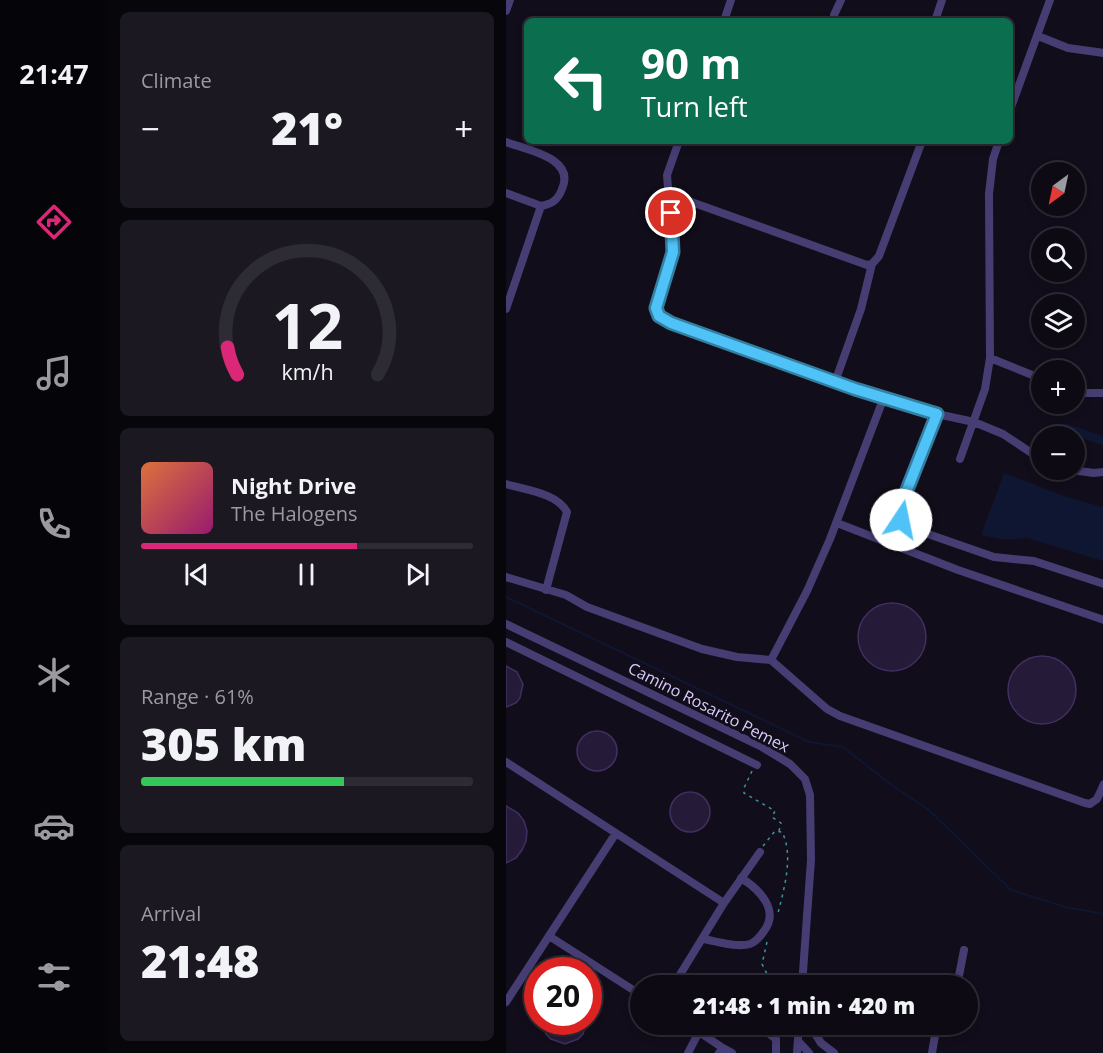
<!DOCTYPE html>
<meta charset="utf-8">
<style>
body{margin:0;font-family:"Open Sans",sans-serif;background:#1b1822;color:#f1f3f6;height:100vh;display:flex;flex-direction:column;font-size:22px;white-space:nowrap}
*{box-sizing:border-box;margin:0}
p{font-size:20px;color:#9a9aa0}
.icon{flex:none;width:33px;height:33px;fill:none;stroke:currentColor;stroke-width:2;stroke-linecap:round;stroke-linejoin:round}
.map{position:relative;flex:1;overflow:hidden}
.side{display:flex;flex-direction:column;gap:12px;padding:12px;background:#07060b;width:398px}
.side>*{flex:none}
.guide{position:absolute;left:18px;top:18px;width:489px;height:126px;border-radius:9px;box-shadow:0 3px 9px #0003,0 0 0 2px #2d2b34;background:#0b6e4f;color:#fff;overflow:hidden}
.needle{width:39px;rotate:213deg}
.fabs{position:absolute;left:525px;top:162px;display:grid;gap:12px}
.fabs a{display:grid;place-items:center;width:54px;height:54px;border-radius:50%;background:#0d0a14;box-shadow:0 3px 9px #0003,0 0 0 2px #2d2b34;font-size:30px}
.speed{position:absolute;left:18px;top:957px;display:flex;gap:12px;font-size:30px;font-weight:700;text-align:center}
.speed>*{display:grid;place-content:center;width:78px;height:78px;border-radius:50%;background:#0d0a14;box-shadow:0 3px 9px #0003,0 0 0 2px #2d2b34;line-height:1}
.speed .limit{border:9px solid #d22;background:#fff;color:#111}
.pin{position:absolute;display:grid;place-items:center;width:51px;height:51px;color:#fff;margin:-26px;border:3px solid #fff;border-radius:50%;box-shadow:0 2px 6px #0007}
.me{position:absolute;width:66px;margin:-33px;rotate:11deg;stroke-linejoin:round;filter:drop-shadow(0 0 4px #0008)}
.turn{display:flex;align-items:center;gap:21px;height:126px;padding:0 18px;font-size:27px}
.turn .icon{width:78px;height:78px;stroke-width:2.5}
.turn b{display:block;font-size:42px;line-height:51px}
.big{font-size:45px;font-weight:800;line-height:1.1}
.side .card{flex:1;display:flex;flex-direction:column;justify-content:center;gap:9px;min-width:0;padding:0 21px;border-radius:9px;background:#1b1822}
.side .dial{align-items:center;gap:0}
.dial svg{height:156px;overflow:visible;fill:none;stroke:#2d2b34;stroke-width:7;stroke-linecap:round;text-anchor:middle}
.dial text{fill:#f1f3f6;stroke:none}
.song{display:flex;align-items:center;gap:18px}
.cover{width:72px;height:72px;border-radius:9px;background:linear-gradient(135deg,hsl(20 70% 55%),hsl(320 70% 35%))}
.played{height:6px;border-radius:3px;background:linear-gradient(90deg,#db2777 65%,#2d2b34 65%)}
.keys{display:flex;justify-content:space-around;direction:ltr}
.heat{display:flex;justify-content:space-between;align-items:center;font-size:33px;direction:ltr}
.charge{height:9px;border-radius:4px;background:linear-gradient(90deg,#34c759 61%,#2d2b34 0)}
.trip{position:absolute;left:124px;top:975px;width:348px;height:60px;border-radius:30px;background:#0d0a14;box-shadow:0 3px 9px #0003,0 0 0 2px #2d2b34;font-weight:800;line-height:60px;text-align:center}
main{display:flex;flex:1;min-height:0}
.tabs{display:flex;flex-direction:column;width:108px;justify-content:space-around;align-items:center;background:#050408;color:#9a9aa0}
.tabs .icon{width:42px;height:42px}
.tabs .selected{color:#db2777}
.tabs b{font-size:27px;color:#f1f3f6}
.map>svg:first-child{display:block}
</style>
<main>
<nav class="tabs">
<b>21:47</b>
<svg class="icon selected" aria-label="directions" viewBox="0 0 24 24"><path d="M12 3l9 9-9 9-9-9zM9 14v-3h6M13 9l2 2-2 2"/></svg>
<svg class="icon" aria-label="music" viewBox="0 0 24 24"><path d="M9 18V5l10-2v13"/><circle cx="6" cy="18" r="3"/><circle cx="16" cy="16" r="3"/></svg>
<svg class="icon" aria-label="phone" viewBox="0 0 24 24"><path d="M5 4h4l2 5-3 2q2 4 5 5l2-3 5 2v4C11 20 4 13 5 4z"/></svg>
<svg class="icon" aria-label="climate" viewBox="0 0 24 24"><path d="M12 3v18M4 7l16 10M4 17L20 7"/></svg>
<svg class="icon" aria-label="car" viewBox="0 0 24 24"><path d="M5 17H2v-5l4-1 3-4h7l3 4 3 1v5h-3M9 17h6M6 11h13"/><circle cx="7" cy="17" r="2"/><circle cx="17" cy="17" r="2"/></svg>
<svg class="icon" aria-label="filters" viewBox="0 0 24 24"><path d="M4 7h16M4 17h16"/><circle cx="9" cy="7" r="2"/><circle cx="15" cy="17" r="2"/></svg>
</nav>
<section class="side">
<div class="card"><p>Climate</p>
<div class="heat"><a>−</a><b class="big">21°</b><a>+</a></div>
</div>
<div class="card dial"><svg viewBox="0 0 100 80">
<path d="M14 69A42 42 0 1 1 86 69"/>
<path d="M14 69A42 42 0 0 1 9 55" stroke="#db2777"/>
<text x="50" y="56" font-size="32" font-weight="700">12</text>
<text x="50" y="72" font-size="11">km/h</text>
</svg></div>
<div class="card">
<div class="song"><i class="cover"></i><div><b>Night Drive</b><p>The Halogens</p></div></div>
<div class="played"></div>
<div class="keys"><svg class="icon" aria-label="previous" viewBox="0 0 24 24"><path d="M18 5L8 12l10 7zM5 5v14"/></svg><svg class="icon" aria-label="pause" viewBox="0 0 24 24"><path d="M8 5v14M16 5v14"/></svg><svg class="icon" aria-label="next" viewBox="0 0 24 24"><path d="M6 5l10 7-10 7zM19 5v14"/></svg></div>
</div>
<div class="card"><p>Range · 61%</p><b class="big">305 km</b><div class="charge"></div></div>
<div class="card"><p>Arrival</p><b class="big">21:48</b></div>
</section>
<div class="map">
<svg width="598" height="1053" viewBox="0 0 598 1053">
<rect width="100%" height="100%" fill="#110d1a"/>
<path fill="#0e1632" d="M498,473l60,23 39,11v54l-76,-23 -21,2 -25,-5z"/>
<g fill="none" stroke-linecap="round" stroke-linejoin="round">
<path stroke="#0e1632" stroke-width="2" d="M0,597l303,145 34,5 50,39 36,24 82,80 54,17 39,7"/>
<path stroke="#0e1632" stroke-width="9" d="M560,428l38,13"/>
</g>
<path fill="#251b38" stroke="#403061" stroke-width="1.5" d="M352 637a34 34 0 1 1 68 0a34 34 0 1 1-68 0Z
M502 690a34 34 0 1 1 68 0a34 34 0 1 1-68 0Z
M0,666l11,6 6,12 -3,14 -4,5 -10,4z
M71 751a20 20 0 1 1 40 0a20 20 0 1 1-40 0Z
M164 812a20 20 0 1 1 40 0a20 20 0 1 1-40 0Z
M0,806l12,7 6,8 3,10 -1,10 -4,9 -6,8 -10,5z
M36,1022h45l-4,12 -5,5 -13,5 -14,-5 -5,-5z"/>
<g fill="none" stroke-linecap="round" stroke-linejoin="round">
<path stroke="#3b979e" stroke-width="1.5" stroke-dasharray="3 4.5" stroke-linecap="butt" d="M246,771l-8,17v5l31,18 -3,6 9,6 -2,8
M257,846l12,-15 7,1c12,23 2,57 -4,81
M261,942l-5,22 11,22
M275,1033l1,-9"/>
<path stroke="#463e73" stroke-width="8" d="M0,11l4,-11
M218,21l7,-21
M328,21v-6l7,-15
M429,21l7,-21
M532,36l30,12 36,5
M504,110l40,-110
M173,141l-12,34 6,77 -17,56 3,8 12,7 184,66 82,25 37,8 29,12 39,26
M0,142c21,8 70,16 56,47 -4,11 -10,15 -21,17
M0,193l35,13 -35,103
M163,194l198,71 5,-1 7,-8 43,-115
M484,358l52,21
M329,382l26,-73 11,-45
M568,391l8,2h22
M378,397l-54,142 -23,52 -36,69 56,49 13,7 245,87 5,1 7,-5 7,-15
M431,414l-38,97 2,9 4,6 89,31 40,4 70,23
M454,459l25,-70 5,-31 -1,-164 4,-35 6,-18
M565,470l23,3 10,-1
M0,484c20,6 51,9 61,28l-21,78
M331,523l121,47 146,50
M0,577l60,18 21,12 115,42 35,8 34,3
M0,624l256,123 28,17 15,15 5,16 1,65 -9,126
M0,642l251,123
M0,762l218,141 -51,83
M218,903l36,-51
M43,936l92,59
M197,939c13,2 34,9 47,5 6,-2 10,-7 14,-13 16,-21 -5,-42 -23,-53
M451,986l7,-36
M0,1002l110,-169
M181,1024l36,24
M251,1024l19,15v14
M303,1024l12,19 13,10
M292,1041l11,12
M182,1053l15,-29
M213,1053l4,-5 9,5
M291,1053l2,-29
M426,1053l5,-29"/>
</g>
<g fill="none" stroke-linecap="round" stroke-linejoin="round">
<g stroke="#337fa1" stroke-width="15">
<path id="route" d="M165,213l2,39 -17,56 3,8 12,7 184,66 82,25 -36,91 -2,6 2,9"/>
</g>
<use href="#route" stroke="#4fc3f7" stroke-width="10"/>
</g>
<g text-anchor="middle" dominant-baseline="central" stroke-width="6" stroke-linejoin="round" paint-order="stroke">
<g font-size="16" fill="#d7ccf8" stroke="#110d1a">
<text transform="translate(203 707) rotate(27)">Camino Rosarito Pemex</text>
</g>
</g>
</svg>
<div class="fabs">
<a><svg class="needle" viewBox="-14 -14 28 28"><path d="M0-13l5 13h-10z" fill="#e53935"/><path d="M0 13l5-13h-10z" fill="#9a9aa0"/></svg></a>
<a><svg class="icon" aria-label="search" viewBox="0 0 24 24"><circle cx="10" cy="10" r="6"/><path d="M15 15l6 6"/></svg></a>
<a><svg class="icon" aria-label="layers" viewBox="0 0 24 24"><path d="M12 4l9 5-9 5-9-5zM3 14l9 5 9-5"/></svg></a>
<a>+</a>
<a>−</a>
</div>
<div class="speed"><div class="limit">20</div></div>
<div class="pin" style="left:165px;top:213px;background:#d93025"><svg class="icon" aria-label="arrive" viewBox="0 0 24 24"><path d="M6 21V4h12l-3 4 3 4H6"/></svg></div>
<svg class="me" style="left:395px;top:520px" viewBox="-20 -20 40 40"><circle r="19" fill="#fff"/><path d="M0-13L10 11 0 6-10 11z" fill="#4fc3f7"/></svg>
<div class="trip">21:48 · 1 min · 420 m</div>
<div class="guide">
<div class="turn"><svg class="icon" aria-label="left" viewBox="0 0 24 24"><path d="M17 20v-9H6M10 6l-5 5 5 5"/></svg><div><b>90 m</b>Turn left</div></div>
</div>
</div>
</main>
